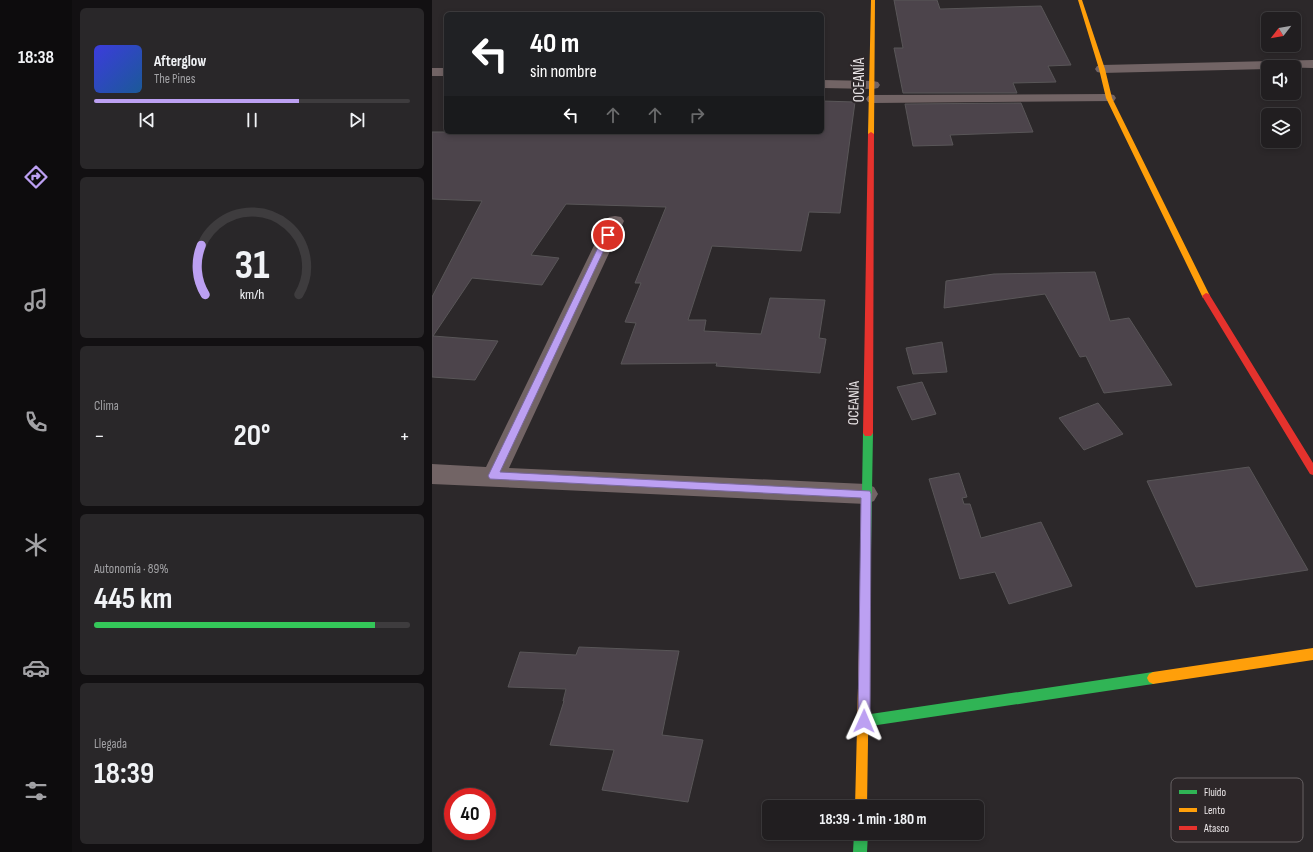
<!DOCTYPE html>
<html lang="es">
<meta charset="utf-8">
<style>
body{margin:0;font-family:"Sofia Sans Condensed",sans-serif;background:#292729;color:#f1f3f6;height:100vh;display:flex;flex-direction:column;font-size:15px;white-space:nowrap}
*{box-sizing:border-box;margin:0}
p{font-size:13px;color:#a2a2a5}
.icon{flex:none;width:22px;height:22px;fill:none;stroke:currentColor;stroke-width:2;stroke-linecap:round;stroke-linejoin:round}
.map{position:relative;flex:1;overflow:hidden}
.sheet{display:flex;flex-direction:column;gap:8px;padding:8px;background:#121012;width:360px}
.sheet>*{flex:none}
.top-card{position:absolute;left:12px;top:12px;width:380px;height:122px;border-radius:6px;box-shadow:0 2px 6px #0003,0 0 0 1px #3e3c3e;background:#202124;color:#fff;overflow:hidden}
.needle{width:26px;rotate:239deg}
.tools{position:absolute;left:829px;top:12px;display:grid;gap:8px}
.tools a{display:grid;place-items:center;width:40px;height:40px;border-radius:6px;background:#211e20;box-shadow:0 2px 6px #0003,0 0 0 1px #3e3c3e;font-size:20px}
.speed{position:absolute;left:12px;top:788px;display:flex;gap:8px;font-size:20px;font-weight:700;text-align:center}
.speed>*{display:grid;place-content:center;width:52px;height:52px;border-radius:50%;background:#211e20;box-shadow:0 2px 6px #0003,0 0 0 1px #3e3c3e;line-height:1}
.speed .limit{border:6px solid #d22;background:#fff;color:#111}
.pin{position:absolute;display:grid;place-items:center;width:34px;height:34px;color:#fff;margin:-17px;border:2px solid #fff;border-radius:50%;box-shadow:0 1px 4px #0007}
.me{position:absolute;width:44px;margin:-22px;rotate:1deg;stroke-linejoin:round;filter:drop-shadow(0 0 3px #0008)}
.turn{display:flex;align-items:center;gap:14px;height:84px;padding:0 20px;font-size:18px}
.turn .icon{width:52px;height:52px;stroke-width:2.5}
.turn b{display:block;font-size:28px;line-height:34px}
.lanes{display:flex;align-items:center;height:38px;padding:0 20px;background:#0003;justify-content:center;gap:20px;direction:ltr}
.lanes .off{opacity:.35}
.big{font-size:30px;font-weight:700;line-height:1.1}
.sheet .widget{flex:1;display:flex;flex-direction:column;justify-content:center;gap:6px;min-width:0;padding:0 14px;border-radius:6px;background:#292729}
.sheet .dial{align-items:center;gap:0}
.dial svg{height:104px;overflow:visible;fill:none;stroke:#3e3c3e;stroke-width:7;stroke-linecap:round;text-anchor:middle}
.dial text{fill:#f1f3f6;stroke:none}
.song{display:flex;align-items:center;gap:12px}
.cover{width:48px;height:48px;border-radius:6px;background:linear-gradient(135deg,hsl(240 70% 55%),hsl(210 70% 35%))}
.played{height:4px;border-radius:2px;background:linear-gradient(90deg,#bca0f2 65%,#3e3c3e 65%)}
.keys{display:flex;justify-content:space-around;direction:ltr}
.heat{display:flex;justify-content:space-between;align-items:center;font-size:22px;direction:ltr}
.charge{height:6px;border-radius:3px;background:linear-gradient(90deg,#34c759 89%,#3e3c3e 0)}
.trip{position:absolute;left:330px;top:800px;width:222px;height:40px;border-radius:6px;background:#211e20;box-shadow:0 2px 6px #0003,0 0 0 1px #3e3c3e;font-weight:700;line-height:40px;text-align:center}
main{display:flex;flex:1;min-height:0}
.tab-bar{display:flex;flex-direction:column;width:72px;justify-content:space-around;align-items:center;background:#0d0c0d;color:#a2a2a5}
.tab-bar .icon{width:28px;height:28px}
.tab-bar .active{color:#bca0f2}
.tab-bar b{font-size:18px;color:#f1f3f6}
.map>svg:first-child{display:block}
</style>
<main>
<nav class="tab-bar">
<b>18:38</b>
<svg class="icon active" aria-label="directions" viewBox="0 0 24 24"><path d="M12 3l9 9-9 9-9-9zM9 14v-3h6M13 9l2 2-2 2"/></svg>
<svg class="icon" aria-label="music" viewBox="0 0 24 24"><path d="M9 18V5l10-2v13"/><circle cx="6" cy="18" r="3"/><circle cx="16" cy="16" r="3"/></svg>
<svg class="icon" aria-label="phone" viewBox="0 0 24 24"><path d="M5 4h4l2 5-3 2q2 4 5 5l2-3 5 2v4C11 20 4 13 5 4z"/></svg>
<svg class="icon" aria-label="climate" viewBox="0 0 24 24"><path d="M12 3v18M4 7l16 10M4 17L20 7"/></svg>
<svg class="icon" aria-label="car" viewBox="0 0 24 24"><path d="M5 17H2v-5l4-1 3-4h7l3 4 3 1v5h-3M9 17h6M6 11h13"/><circle cx="7" cy="17" r="2"/><circle cx="17" cy="17" r="2"/></svg>
<svg class="icon" aria-label="filters" viewBox="0 0 24 24"><path d="M4 7h16M4 17h16"/><circle cx="9" cy="7" r="2"/><circle cx="15" cy="17" r="2"/></svg>
</nav>
<section class="sheet">
<div class="widget">
<div class="song"><i class="cover"></i><div><b>Afterglow</b><p>The Pines</p></div></div>
<div class="played"></div>
<div class="keys"><svg class="icon" aria-label="previous" viewBox="0 0 24 24"><path d="M18 5L8 12l10 7zM5 5v14"/></svg><svg class="icon" aria-label="pause" viewBox="0 0 24 24"><path d="M8 5v14M16 5v14"/></svg><svg class="icon" aria-label="next" viewBox="0 0 24 24"><path d="M6 5l10 7-10 7zM19 5v14"/></svg></div>
</div>
<div class="widget dial"><svg viewBox="0 0 100 80">
<path d="M14 69A42 42 0 1 1 86 69"/>
<path d="M14 69A42 42 0 0 1 11 31" stroke="#bca0f2"/>
<text x="50" y="56" font-size="32" font-weight="700">31</text>
<text x="50" y="72" font-size="11">km/h</text>
</svg></div>
<div class="widget"><p>Clima</p>
<div class="heat"><a>−</a><b class="big">20°</b><a>+</a></div>
</div>
<div class="widget"><p>Autonomía · 89%</p><b class="big">445 km</b><div class="charge"></div></div>
<div class="widget"><p>Llegada</p><b class="big">18:39</b></div>
</section>
<div class="map">
<svg width="881" height="852" viewBox="0 0 881 852">
<rect width="100%" height="100%" fill="#2c282a"/>
<path fill="#4c444b" stroke="#595658" d="M462,0h43l3,9 101,-3 30,59 -23,1 8,16 -43,1 4,10h-114l-9,-45h9z
M390,101l33,1 -15,111 -31,-1 -8,39 -89,-5 -24,74h18l-2,11 57,3 9,-36 55,2 -6,38 7,1 -6,34 -104,-7 1,-3 -96,1 15,-41 -11,-1 16,-39h-6l31,-76 -100,-3 -35,51 28,3 -17,27 -70,-7 -39,58 65,5 -23,39 -43,-3v-80l50,-96 -50,-2v-67h390z
M589,103l12,29 -83,3 3,10 -40,1 -8,-42z
M663,272l15,49 19,-3 43,67 -68,8 -18,-37 -6,1 -35,-63 -101,14 2,-27 48,-7z
M510,342l5,30 -34,2 -7,-26z
M490,382l14,32 -24,6 -15,-33z
M666,403l25,31 -39,16 -25,-32z
M817,467l59,103 -112,17 -49,-106z
M527,473l8,24 -5,1 2,6h6l11,34 60,-16 31,64 -63,18 -14,-32 -35,7 -31,-100z
M147,647l100,4 -17,84 41,5 -15,62 -86,-12 12,-40 -64,-5 14,-44h-1l3,-12 -58,-2 12,-35 56,3z"/>
<g fill="none" stroke-linecap="round" stroke-linejoin="round">
<path fill="#726465" fill-rule="evenodd" d="M881,60v8l-45,-1v2l-166,4 -5,-1 -2,-3 2,-3 5,-1z
M0,68h14v8h-14z
M390,80l51,1 5,1 2,3 -2,3 -5,1 -51,-1z
M677,94l5,1 2,3 -2,3 -241,2 -5,-1 -2,-3 2,-3 5,-1z
M183,216l6,1 3,4 -115,247 357,16 8,3 4,7 -4,7 -8,3 -434,-20v-20l54,3 120,-246 3,-4z"/>
<path fill="#30b455" fill-rule="evenodd" d="M436,429l3,1 2,3 -3,176 -1,4 -4,1 -4,-1 -1,-4 3,-176 2,-3z
M721,672l4,2 2,4 -2,4 -4,2 -289,43 -4,-2 -2,-4 2,-4 4,-2z
M422,833h14l-1,19h-14z"/>
<path fill="#ff9f0a" fill-rule="evenodd" d="M439,0h4l-1,134 -3,2 -3,-2z
M646,0h4l23,69 7,29 98,198 -1,2h-6l-1,-2 -96,-198 -7,-29z
M433,604l4,1 1,4 -3,198h-12l5,-198 1,-4z
M881,648v12l-160,24 -4,-2 -2,-4 2,-4 4,-2z"/>
<path fill="#e5322d" fill-rule="evenodd" d="M439,132l3,2 -1,299 -2,3h-6l-2,-3 5,-299z
M774,293l3,1 104,169v12l-3,-1 -108,-178z"/>
</g>
<path fill="#bca0f2" stroke="#7a689d" d="M176,233l3,2 -111,237 370,19 1,3 -1,227 -2,4 -4,2 -4,-2 -2,-4 3,-223 -371,-19 -2,-3 116,-241z"/>
<g text-anchor="middle" dominant-baseline="central" stroke-width="4" stroke-linejoin="round" paint-order="stroke">
<g font-size="15" fill="#ece7e9" stroke="#2d2729">
<text transform="translate(427 80) rotate(-90)">OCEANÍA</text>
<text transform="translate(422 403) rotate(-89)">OCEANÍA</text>
</g>
</g>
<rect x="739" y="778" width="132" height="64" rx="6" fill="#2d2729" stroke="#666163" stroke-width="1"/>
<rect x="747" y="790" width="18" height="4" fill="#30b455"/>
<rect x="747" y="808" width="18" height="4" fill="#ff9f0a"/>
<rect x="747" y="826" width="18" height="4" fill="#e5322d"/>
<g font-size="11" fill="#ece7e9">
<text x="772" y="796">Fluido</text>
<text x="772" y="814">Lento</text>
<text x="772" y="832">Atasco</text>
</g>
</svg>
<div class="tools">
<a><svg class="needle" viewBox="-14 -14 28 28"><path d="M0-13l5 13h-10z" fill="#e53935"/><path d="M0 13l5-13h-10z" fill="#a2a2a5"/></svg></a>
<a><svg class="icon" aria-label="sound" viewBox="0 0 24 24"><path d="M4 9h4l5-4v14l-5-4H4zM17 9q2 3 0 6"/></svg></a>
<a><svg class="icon" aria-label="layers" viewBox="0 0 24 24"><path d="M12 4l9 5-9 5-9-5zM3 14l9 5 9-5"/></svg></a>
</div>
<div class="speed"><div class="limit">40</div></div>
<div class="pin" style="left:176px;top:235px;background:#d93025"><svg class="icon" aria-label="arrive" viewBox="0 0 24 24"><path d="M6 21V4h12l-3 4 3 4H6"/></svg></div>
<svg class="me" style="left:432px;top:721px" viewBox="-20 -20 40 40"><path d="M0-17L14 15 0 8-14 15z" fill="#bca0f2" stroke="#fff" stroke-width="4"/></svg>
<div class="trip">18:39 · 1 min · 180 m</div>
<div class="top-card">
<div class="turn"><svg class="icon" aria-label="left" viewBox="0 0 24 24"><path d="M17 20v-9H6M10 6l-5 5 5 5"/></svg><div><b>40 m</b>sin nombre</div></div>
<div class="lanes"><svg class="icon" aria-label="left" viewBox="0 0 24 24"><path d="M17 20v-9H6M10 6l-5 5 5 5"/></svg><svg class="icon off" aria-label="ahead" viewBox="0 0 24 24"><path d="M12 20V5M6 11l6-6 6 6"/></svg><svg class="icon off" aria-label="ahead" viewBox="0 0 24 24"><path d="M12 20V5M6 11l6-6 6 6"/></svg><svg class="icon off" aria-label="right" viewBox="0 0 24 24"><path d="M7 20v-9h11M14 6l5 5-5 5"/></svg></div>
</div>
</div>
</main>
